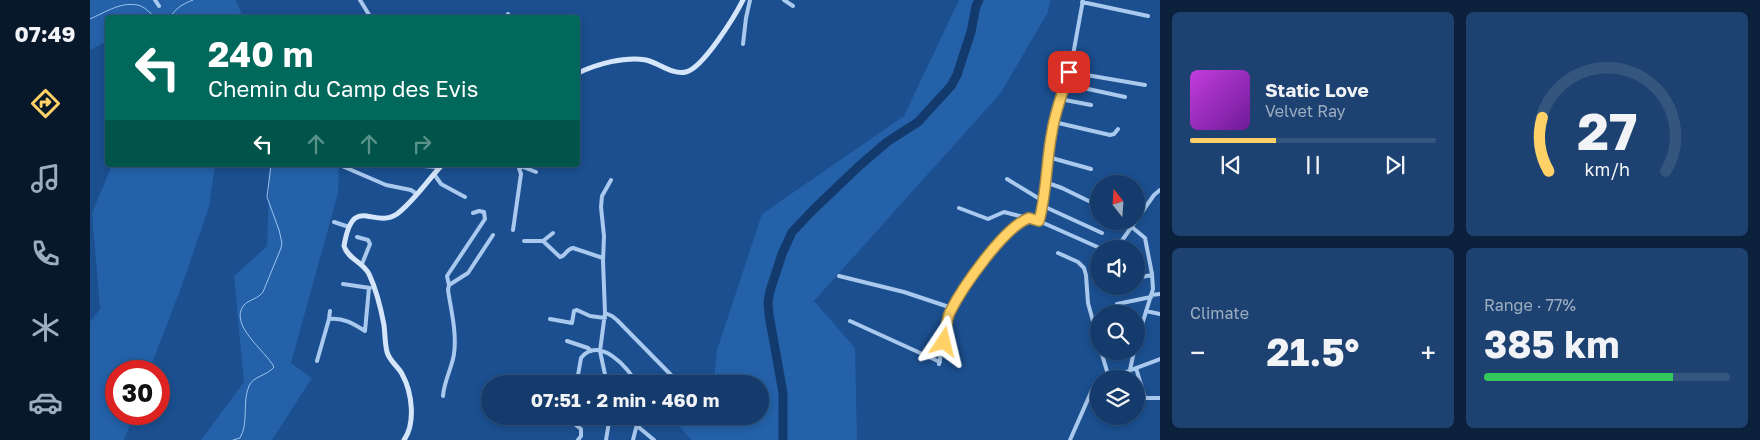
<!DOCTYPE html>
<meta charset="utf-8">
<style>
body{margin:0;font-family:"Golos Text",sans-serif;background:#1d4271;color:#f1f3f6;height:100vh;display:flex;flex-direction:column;font-size:19px;white-space:nowrap}
*{box-sizing:border-box;margin:0}
p{font-size:16px;color:#9dadc1}
.icon{flex:none;width:28px;height:28px;fill:none;stroke:currentColor;stroke-width:2;stroke-linecap:round;stroke-linejoin:round}
.map{position:relative;flex:1;overflow:hidden}
.side{display:flex;flex-direction:column;gap:12px;padding:12px;background:#0b203b;width:600px}
.side>*{flex:none}
.guide{position:absolute;left:15px;top:15px;width:475px;height:152px;border-radius:5px;box-shadow:0 2px 8px #0003,0 0 0 1px #33557e;background:#00695c;color:#fff;overflow:hidden}
.needle{width:32px;rotate:343deg}
.buttons{position:absolute;left:1000px;top:175px;display:grid;gap:10px}
.buttons a{display:grid;place-items:center;width:55px;height:55px;border-radius:50%;background:#143b6b;box-shadow:0 2px 8px #0003,0 0 0 1px #33557e;font-size:25px}
.speed{position:absolute;left:15px;top:360px;display:flex;gap:10px;font-size:25px;font-weight:700;text-align:center}
.speed>*{display:grid;place-content:center;width:65px;height:65px;border-radius:50%;background:#143b6b;box-shadow:0 2px 8px #0003,0 0 0 1px #33557e;line-height:1}
.speed .limit{border:8px solid #d22;background:#fff;color:#111}
.pin{position:absolute;display:grid;place-items:center;width:42px;height:42px;color:#fff;margin:-21px;border-radius:10px;box-shadow:0 2px 8px #0006}
.me{position:absolute;width:55px;margin:-28px;rotate:10deg;stroke-linejoin:round;filter:drop-shadow(0 0 4px #0008)}
.turn{display:flex;align-items:center;gap:18px;height:105px;padding:0 20px;font-size:22px}
.turn .icon{width:65px;height:65px;stroke-width:2.5}
.turn b{display:block;font-size:35px;line-height:42px}
.lanes{display:flex;align-items:center;height:48px;padding:0 20px;background:#0003;justify-content:center;gap:25px;direction:ltr}
.lanes .off{opacity:.35}
.big{font-size:38px;font-weight:700;line-height:1.1}
.side .tile{flex:1;display:flex;flex-direction:column;justify-content:center;gap:8px;min-width:0;padding:0 18px;border-radius:8px;background:#1d4271}
.side .dial{align-items:center;gap:0}
.dial svg{height:130px;overflow:visible;fill:none;stroke:#33557e;stroke-width:7;stroke-linecap:round;text-anchor:middle}
.dial text{fill:#f1f3f6;stroke:none}
.song{display:flex;align-items:center;gap:15px}
.cover{width:60px;height:60px;border-radius:8px;background:linear-gradient(135deg,hsl(290 70% 55%),hsl(280 70% 35%))}
.played{height:5px;border-radius:2px;background:linear-gradient(90deg,#ffd166 35%,#33557e 35%)}
.keys{display:flex;justify-content:space-around;direction:ltr}
.heat{display:flex;justify-content:space-between;align-items:center;font-size:28px;direction:ltr}
.charge{height:8px;border-radius:4px;background:linear-gradient(90deg,#34c759 77%,#33557e 0)}
.side .tiles{flex:1;display:grid;gap:12px;grid-template-columns:repeat(2,1fr)}
.trip{position:absolute;left:391px;top:375px;width:288px;height:50px;border-radius:25px;background:#143b6b;box-shadow:0 2px 8px #0003,0 0 0 1px #33557e;font-weight:700;line-height:50px;text-align:center}
main{display:flex;flex:1;min-height:0}
.tabs{display:flex;flex-direction:column;width:90px;justify-content:space-around;align-items:center;background:#08182b;color:#9dadc1}
.tabs .icon{width:35px;height:35px}
.tabs .active{color:#ffd166}
.tabs b{font-size:22px;color:#f1f3f6}
.map>svg:first-child{display:block}
</style>
<main>
<nav class="tabs">
<b>07:49</b>
<svg class="icon active" aria-label="directions" viewBox="0 0 24 24"><path d="M12 3l9 9-9 9-9-9zM9 14v-3h6M13 9l2 2-2 2"/></svg>
<svg class="icon" aria-label="music" viewBox="0 0 24 24"><path d="M9 18V5l10-2v13"/><circle cx="6" cy="18" r="3"/><circle cx="16" cy="16" r="3"/></svg>
<svg class="icon" aria-label="phone" viewBox="0 0 24 24"><path d="M5 4h4l2 5-3 2q2 4 5 5l2-3 5 2v4C11 20 4 13 5 4z"/></svg>
<svg class="icon" aria-label="climate" viewBox="0 0 24 24"><path d="M12 3v18M4 7l16 10M4 17L20 7"/></svg>
<svg class="icon" aria-label="car" viewBox="0 0 24 24"><path d="M5 17H2v-5l4-1 3-4h7l3 4 3 1v5h-3M9 17h6M6 11h13"/><circle cx="7" cy="17" r="2"/><circle cx="17" cy="17" r="2"/></svg>
</nav>
<div class="map">
<svg width="1070" height="440" viewBox="0 0 1070 440">
<rect width="100%" height="100%" fill="#1b4f8f"/>
<path fill="#2461a8" d="M0,0h146l7,17 -135,1 -1,23 -17,9z
M869,0h91l-2,12 -48,82 -186,207 41,47 2,92h-166l-17,-20 5,-4h81v-32h-48l2,-3 3,-31 45,-136 142,-98z
M22,165h103l-6,42 -28,81 -32,83h-33v43h18l-10,26h-34v-118l10,-13 -8,-96z
M180,165h69l-1,28 -47,170 21,15 -40,62h-71l43,-58 -10,-106 33,-30z"/>
<g fill="none" stroke-linecap="round" stroke-linejoin="round">
<path stroke="#9cc4f0" stroke-width="1" d="M80,18c5,-10 13,-14 23,-18
M0,19c16,-7 33,-19 51,-13 6,3 10,8 15,12
M143,440l7,-2c9,-15 2,-36 9,-52 4,-10 18,-10 25,-19 -8,-16 -46,-42 -30,-62 6,-6 14,-6 19,-13l18,-44 1,-5 -3,-13 -12,-33 4,-32"/>
<path stroke="#123a6d" stroke-width="9" d="M693,440v-47l-14,-78 -1,-13 2,-11 12,-37 10,-22 22,-23 44,-42 29,-25 31,-20 33,-36 6,-11 14,-43 5,-26 3,-6"/>
<path stroke="#a9c9ee" stroke-width="4" d="M65,0l4,6
M270,0l11,18
M694,0l9,6
M993,0l-10,55 -19,67 -9,60 -2,24 -4,15 63,28
M992,2l66,14
M417,18l1,-4
M653,44l3,-26 4,-18
M979,72l76,13
M975,84l60,13
M970,99l31,6
M964,122l56,13 4,-1 4,-5
M958,157l43,12
M320,165l26,2
M428,165l18,7
M252,166l44,19 25,5 6,4
M344,174l7,10 24,13
M917,179l36,22
M955,182l17,6 37,18
M953,206l59,27
M869,208l29,11 16,-7 35,9
M244,222l15,5
M1043,228l12,10 7,36 1,15 -17,55
M423,230l8,-56 -3,-9
M267,237l11,3 2,4 -8,20
M434,241h19l17,16c6,-1 6,-8 13,-9l30,10
M453,241l10,-8
M1026,249l38,-54 6,-5
M968,253l20,9 6,6 2,7 2,28 11,40
M749,276l65,16 48,16
M1046,278l16,-3
M253,284l27,4
M359,285l19,-12 25,-38
M1061,295l9,-1
M1027,304l34,-7
M1056,311l14,3
M515,313l7,3 5,4 57,58 8,3 11,-1
M239,319l1,-8
M460,319l22,4 2,-12 3,-1 13,6 15,2
M760,321l90,41
M477,341l21,7 3,3
M1011,351l8,27
M227,361l12,-42c14,-2 25,5 36,12l4,-43
M849,364l10,-51 36,-54 25,-29 9,-6 10,-6
M1046,368l9,30h15
M1040,370l4,-19
M1017,379l53,-20
M459,380l28,1 4,-23c18,-23 48,10 56,26
M517,384l-7,-33 5,-38 -2,-52 1,-25 -3,-29 1,-11 9,-16
M353,396c1,-15 9,-28 11,-42 3,-21 -3,-44 -6,-64l1,-5 -2,-9 38,-57 -1,-7 -5,-1 -6,2
M561,416l3,2
M482,422l9,7v7l-3,4
M546,425l18,15
M516,440l4,-24
M543,440l6,-24
M980,440l22,-50 7,-7"/>
<path stroke="#d6e6fa" stroke-width="5" d="M488,73c19,-9 47,-17 68,-13 13,3 26,15 40,12 17,-4 49,-56 57,-72
M314,440c12,-17 8,-48 -2,-66 -4,-8 -12,-12 -15,-22 -2,-8 -2,-18 -3,-27 -3,-16 -8,-36 -15,-51 -6,-12 -21,-15 -25,-28 9,-54 29,-16 53,-32 17,-13 30,-33 45,-49"/>
</g>
<g fill="none" stroke-linecap="round" stroke-linejoin="round">
<g stroke="#a68842" stroke-width="12">
<path id="route" d="M854,342c2,-9 2,-22 6,-30 12,-24 54,-85 79,-94l10,3c8,-29 7,-60 13,-89 3,-21 11,-40 17,-60"/>
</g>
<use href="#route" stroke="#ffd166" stroke-width="9"/>
</g>
</svg>
<div class="buttons">
<a><svg class="needle" viewBox="-14 -14 28 28"><path d="M0-13l5 13h-10z" fill="#e53935"/><path d="M0 13l5-13h-10z" fill="#9dadc1"/></svg></a>
<a><svg class="icon" aria-label="sound" viewBox="0 0 24 24"><path d="M4 9h4l5-4v14l-5-4H4zM17 9q2 3 0 6"/></svg></a>
<a><svg class="icon" aria-label="search" viewBox="0 0 24 24"><circle cx="10" cy="10" r="6"/><path d="M15 15l6 6"/></svg></a>
<a><svg class="icon" aria-label="layers" viewBox="0 0 24 24"><path d="M12 4l9 5-9 5-9-5zM3 14l9 5 9-5"/></svg></a>
</div>
<div class="speed"><div class="limit">30</div></div>
<div class="pin" style="left:979px;top:72px;background:#d93025"><svg class="icon" aria-label="arrive" viewBox="0 0 24 24"><path d="M6 21V4h12l-3 4 3 4H6"/></svg></div>
<svg class="me" style="left:854px;top:342px" viewBox="-20 -20 40 40"><path d="M0-17L14 15 0 8-14 15z" fill="#ffd166" stroke="#fff" stroke-width="4"/></svg>
<div class="trip">07:51 · 2 min · 460 m</div>
<div class="guide">
<div class="turn"><svg class="icon" aria-label="left" viewBox="0 0 24 24"><path d="M17 20v-9H6M10 6l-5 5 5 5"/></svg><div><b>240 m</b>Chemin du Camp des Evis</div></div>
<div class="lanes"><svg class="icon" aria-label="left" viewBox="0 0 24 24"><path d="M17 20v-9H6M10 6l-5 5 5 5"/></svg><svg class="icon off" aria-label="ahead" viewBox="0 0 24 24"><path d="M12 20V5M6 11l6-6 6 6"/></svg><svg class="icon off" aria-label="ahead" viewBox="0 0 24 24"><path d="M12 20V5M6 11l6-6 6 6"/></svg><svg class="icon off" aria-label="right" viewBox="0 0 24 24"><path d="M7 20v-9h11M14 6l5 5-5 5"/></svg></div>
</div>
</div>
<section class="side">
<div class="tiles">
<div class="tile">
<div class="song"><i class="cover"></i><div><b>Static Love</b><p>Velvet Ray</p></div></div>
<div class="played"></div>
<div class="keys"><svg class="icon" aria-label="previous" viewBox="0 0 24 24"><path d="M18 5L8 12l10 7zM5 5v14"/></svg><svg class="icon" aria-label="pause" viewBox="0 0 24 24"><path d="M8 5v14M16 5v14"/></svg><svg class="icon" aria-label="next" viewBox="0 0 24 24"><path d="M6 5l10 7-10 7zM19 5v14"/></svg></div>
</div>
<div class="tile dial"><svg viewBox="0 0 100 80">
<path d="M14 69A42 42 0 1 1 86 69"/>
<path d="M14 69A42 42 0 0 1 10 36" stroke="#ffd166"/>
<text x="50" y="56" font-size="32" font-weight="700">27</text>
<text x="50" y="72" font-size="11">km/h</text>
</svg></div>
<div class="tile"><p>Climate</p>
<div class="heat"><a>−</a><b class="big">21.5°</b><a>+</a></div>
</div>
<div class="tile"><p>Range · 77%</p><b class="big">385 km</b><div class="charge"></div></div>
</div>
</section>
</main>
